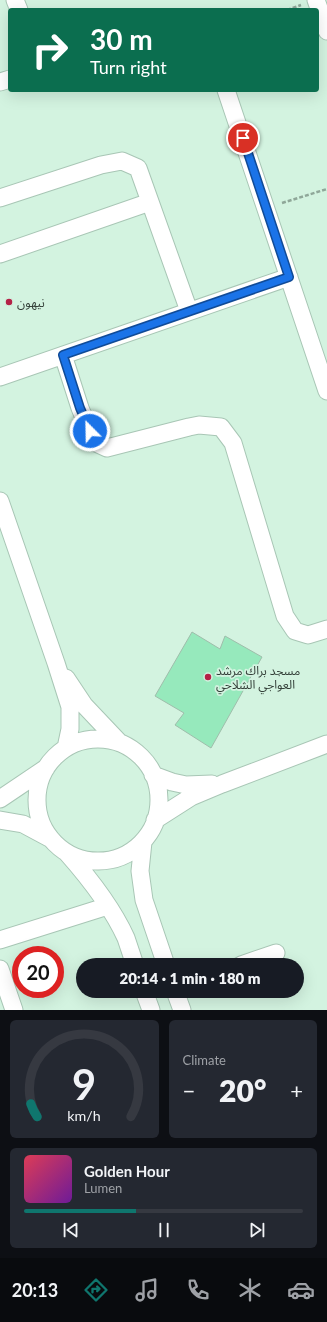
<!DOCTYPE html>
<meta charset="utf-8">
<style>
body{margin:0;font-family:Lato,"Noto Sans Arabic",sans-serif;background:#242831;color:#f1f3f6;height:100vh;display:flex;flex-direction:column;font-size:15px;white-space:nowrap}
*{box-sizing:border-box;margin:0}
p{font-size:13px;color:#9ea1a6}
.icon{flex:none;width:22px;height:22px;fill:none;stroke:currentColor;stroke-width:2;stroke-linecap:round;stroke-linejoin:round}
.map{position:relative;height:1010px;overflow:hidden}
.sheet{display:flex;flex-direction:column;gap:10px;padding:10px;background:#0d0f14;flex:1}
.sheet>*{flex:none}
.hud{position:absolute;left:8px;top:8px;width:311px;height:84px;border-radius:4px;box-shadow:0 4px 16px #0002;background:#0b6e4f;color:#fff;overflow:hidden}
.speed{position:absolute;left:12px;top:946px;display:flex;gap:8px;font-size:20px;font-weight:700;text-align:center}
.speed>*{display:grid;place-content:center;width:52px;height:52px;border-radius:50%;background:#171b24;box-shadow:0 4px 16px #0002;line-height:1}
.speed .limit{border:6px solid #d22;background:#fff;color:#111}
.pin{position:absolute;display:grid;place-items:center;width:34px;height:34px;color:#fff;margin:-17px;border:2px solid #fff;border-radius:50%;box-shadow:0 1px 4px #0007}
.me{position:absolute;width:44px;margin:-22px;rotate:337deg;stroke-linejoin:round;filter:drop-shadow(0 0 3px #0008)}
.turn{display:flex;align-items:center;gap:14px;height:84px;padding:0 16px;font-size:18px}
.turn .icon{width:52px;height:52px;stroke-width:2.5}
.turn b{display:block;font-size:28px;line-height:34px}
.big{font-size:30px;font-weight:800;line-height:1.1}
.sheet .tile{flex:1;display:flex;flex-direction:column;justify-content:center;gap:6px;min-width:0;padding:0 14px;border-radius:6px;background:#242831}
.sheet .dial{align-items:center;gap:0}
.dial svg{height:104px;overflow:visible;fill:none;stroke:#363941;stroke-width:7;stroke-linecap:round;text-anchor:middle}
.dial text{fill:#f1f3f6;stroke:none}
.song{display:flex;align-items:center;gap:12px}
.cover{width:48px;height:48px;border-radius:6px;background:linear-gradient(135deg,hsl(350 70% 55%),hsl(280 70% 35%))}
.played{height:4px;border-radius:2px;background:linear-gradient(90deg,#0f766e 40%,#363941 40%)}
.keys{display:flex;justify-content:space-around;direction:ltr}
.heat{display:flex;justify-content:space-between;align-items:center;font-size:22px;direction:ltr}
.sheet .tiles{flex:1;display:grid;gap:10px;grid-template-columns:1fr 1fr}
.tile:last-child{grid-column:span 2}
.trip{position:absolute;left:76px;top:958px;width:228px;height:40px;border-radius:20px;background:#171b24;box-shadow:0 4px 16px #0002;font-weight:800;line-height:40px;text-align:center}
.tab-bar{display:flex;height:64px;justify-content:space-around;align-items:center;background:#090b0e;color:#9ea1a6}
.tab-bar .icon{width:28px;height:28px}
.tab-bar .selected{color:#0f766e}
.tab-bar b{font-size:18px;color:#f1f3f6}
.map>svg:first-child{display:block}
</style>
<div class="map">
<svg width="327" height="1010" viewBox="0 0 327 1010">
<rect width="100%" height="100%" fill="#d3f3e0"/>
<path fill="#96e9bc" stroke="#9fbdab" d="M192,632l28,17 5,-13 37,21 -51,91 -36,-23 9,-12 -29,-17z"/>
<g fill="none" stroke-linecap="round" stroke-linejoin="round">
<g stroke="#a8c6b5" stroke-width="19">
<path id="minor" d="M15,0l4,10
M316,0l11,31
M0,82l10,-3
M226,90l101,301
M0,198l101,-33 21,-4 16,7 51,143
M0,254l150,-52
M63,355l17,53 14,34 13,6 82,-21 10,-2 22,2 12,16 52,173 10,15 13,4 19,-6
M0,377l289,-100
M0,501l56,162 14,44v22l-4,19
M66,678l18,27 36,38
M37 800a61 61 0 1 1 122 0a61 61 0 1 1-122 0Z
M153,775l19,7 14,3 26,-1
M0,799l46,-31
M0,820l23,4 28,15
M155,820l36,-23 31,-13 105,-40
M143,842l-3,29 4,29 22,65
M67,853c23,26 45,54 59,85 3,9 6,18 9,27
M0,940l108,-34
M241,965l35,-12
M0,969l14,41
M144,991l7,19
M175,991l7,19"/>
</g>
<path stroke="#8fa799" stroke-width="2.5" stroke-dasharray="4 2" stroke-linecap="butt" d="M287,10l14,-5
M282,203l45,-14"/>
<use href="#minor" stroke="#fff" stroke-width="17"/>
</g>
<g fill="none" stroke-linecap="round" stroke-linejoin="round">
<g stroke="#114b97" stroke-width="10">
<path id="route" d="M90,431l-10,-23 -17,-53 226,-78 -46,-139"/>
</g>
<use href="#route" stroke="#1a73e8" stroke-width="7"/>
</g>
<g fill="#b42247" stroke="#d3f3e0" stroke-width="1.5">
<circle cx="9" cy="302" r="4"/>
<circle cx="208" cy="677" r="4"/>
</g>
<g text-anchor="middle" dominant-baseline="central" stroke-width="3.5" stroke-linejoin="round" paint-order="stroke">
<g font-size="12" fill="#333f38" stroke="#d3f3e0" text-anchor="start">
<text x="17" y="302">نيهون</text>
<text x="216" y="670">مسجد براك مرشد<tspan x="216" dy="14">العواجي الشلاحي</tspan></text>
</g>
</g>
</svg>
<div class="speed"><div class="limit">20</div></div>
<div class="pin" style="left:243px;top:138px;background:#d93025"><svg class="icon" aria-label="arrive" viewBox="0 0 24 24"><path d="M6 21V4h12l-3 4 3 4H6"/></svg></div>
<svg class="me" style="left:90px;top:431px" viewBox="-20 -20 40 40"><circle r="17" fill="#1a73e8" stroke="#fff" stroke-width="3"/><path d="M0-11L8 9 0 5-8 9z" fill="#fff"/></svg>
<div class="trip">20:14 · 1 min · 180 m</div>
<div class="hud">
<div class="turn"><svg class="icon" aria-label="right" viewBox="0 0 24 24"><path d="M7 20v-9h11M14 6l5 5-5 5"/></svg><div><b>30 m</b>Turn right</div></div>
</div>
</div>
<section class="sheet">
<div class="tiles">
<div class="tile dial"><svg viewBox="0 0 100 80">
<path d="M14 69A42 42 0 1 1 86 69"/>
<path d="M14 69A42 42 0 0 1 9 59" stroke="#0f766e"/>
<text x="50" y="56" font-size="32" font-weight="700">9</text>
<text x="50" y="72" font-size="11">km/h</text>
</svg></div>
<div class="tile"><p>Climate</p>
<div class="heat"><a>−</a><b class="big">20°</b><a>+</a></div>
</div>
<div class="tile">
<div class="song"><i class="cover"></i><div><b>Golden Hour</b><p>Lumen</p></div></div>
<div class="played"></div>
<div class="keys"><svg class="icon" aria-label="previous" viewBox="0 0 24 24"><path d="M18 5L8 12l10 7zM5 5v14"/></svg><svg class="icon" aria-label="pause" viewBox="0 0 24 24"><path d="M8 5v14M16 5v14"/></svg><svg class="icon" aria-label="next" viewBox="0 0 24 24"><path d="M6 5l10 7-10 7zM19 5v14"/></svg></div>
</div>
</div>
</section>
<nav class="tab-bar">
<b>20:13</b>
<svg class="icon selected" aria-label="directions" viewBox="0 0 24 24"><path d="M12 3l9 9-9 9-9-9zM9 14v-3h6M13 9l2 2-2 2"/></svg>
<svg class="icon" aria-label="music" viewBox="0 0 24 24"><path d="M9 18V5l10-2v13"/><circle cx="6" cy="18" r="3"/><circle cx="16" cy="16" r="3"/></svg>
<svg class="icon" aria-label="phone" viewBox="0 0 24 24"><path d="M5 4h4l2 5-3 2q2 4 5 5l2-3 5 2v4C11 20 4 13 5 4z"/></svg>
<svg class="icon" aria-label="climate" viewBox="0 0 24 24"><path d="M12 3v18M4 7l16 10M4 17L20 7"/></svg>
<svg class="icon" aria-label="car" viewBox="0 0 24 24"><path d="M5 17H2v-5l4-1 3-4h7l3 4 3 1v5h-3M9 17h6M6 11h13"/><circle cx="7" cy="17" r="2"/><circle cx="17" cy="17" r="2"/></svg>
</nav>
